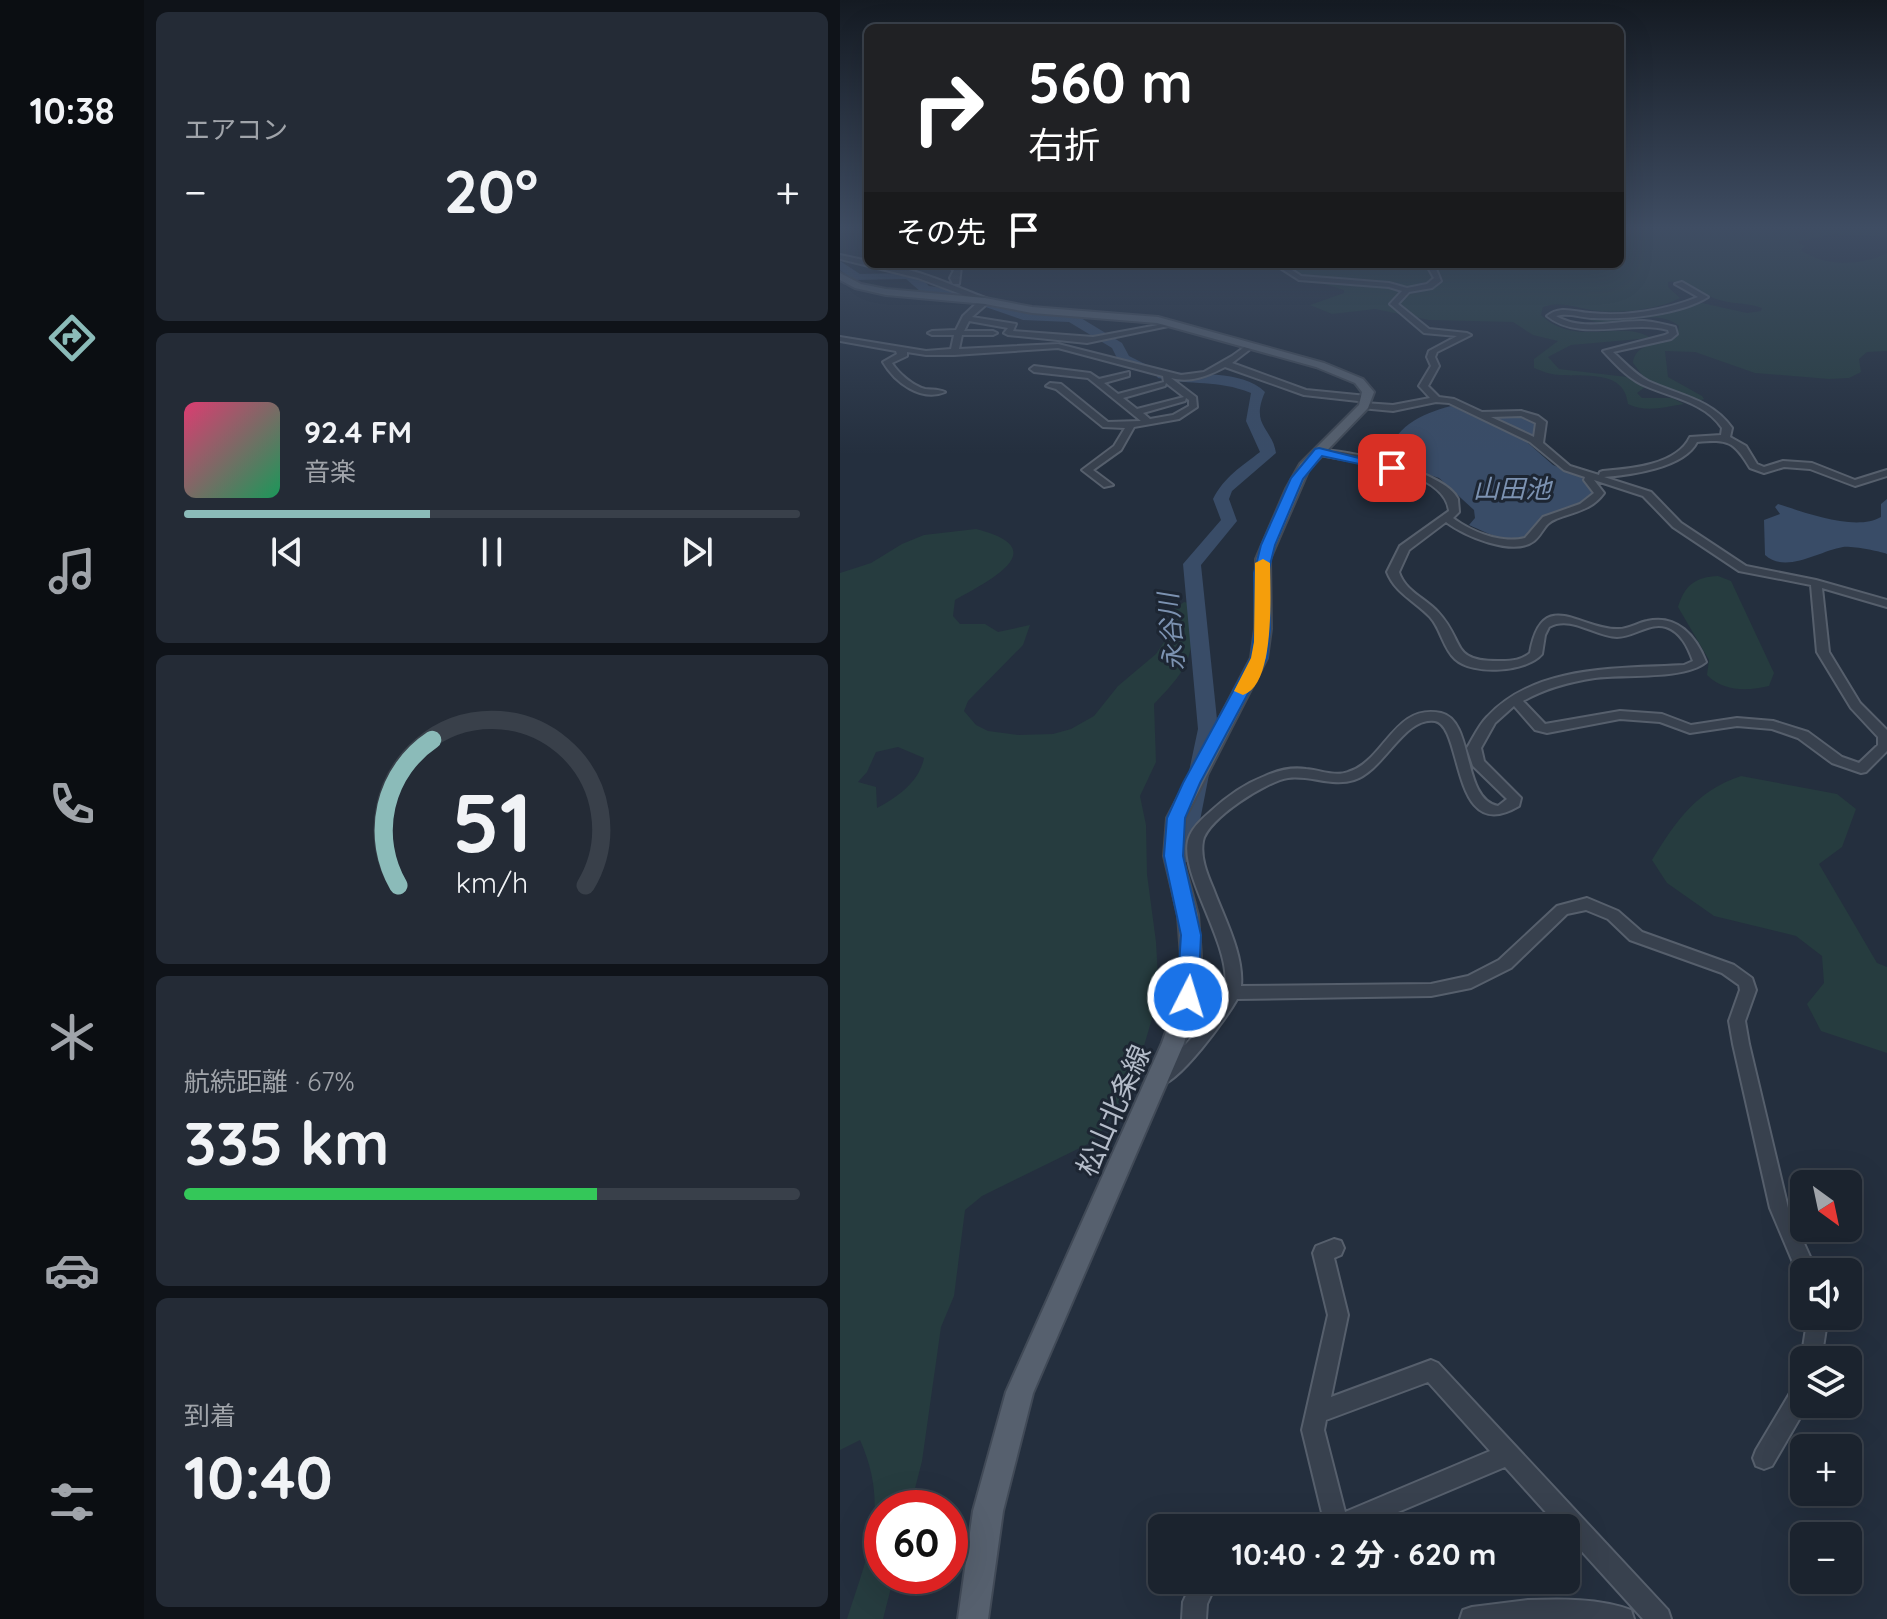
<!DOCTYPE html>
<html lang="ja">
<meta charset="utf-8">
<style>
body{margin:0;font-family:Quicksand,"Noto Sans JP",sans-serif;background:#242b36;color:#f1f3f6;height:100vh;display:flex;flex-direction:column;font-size:30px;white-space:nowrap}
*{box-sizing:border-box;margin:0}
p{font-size:26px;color:#a0a4aa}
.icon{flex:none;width:44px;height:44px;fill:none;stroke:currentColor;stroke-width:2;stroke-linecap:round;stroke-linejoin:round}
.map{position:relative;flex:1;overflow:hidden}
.drawer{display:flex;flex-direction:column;gap:12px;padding:12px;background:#0f1319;width:696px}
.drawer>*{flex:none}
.top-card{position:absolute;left:24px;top:24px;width:760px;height:244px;border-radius:12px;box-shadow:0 8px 32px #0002,0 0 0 2px #39404a;background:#202124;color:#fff;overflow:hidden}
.needle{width:52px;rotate:147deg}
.tools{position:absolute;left:950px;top:1170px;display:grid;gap:16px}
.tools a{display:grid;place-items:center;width:72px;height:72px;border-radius:12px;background:#1b232e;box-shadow:0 8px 32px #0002,0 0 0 2px #39404a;font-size:40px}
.speed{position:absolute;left:24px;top:1490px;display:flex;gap:16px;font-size:40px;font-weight:700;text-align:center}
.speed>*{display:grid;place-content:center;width:104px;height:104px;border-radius:50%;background:#1b232e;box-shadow:0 8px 32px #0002,0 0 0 2px #39404a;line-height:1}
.speed .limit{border:12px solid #d22;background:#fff;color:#111}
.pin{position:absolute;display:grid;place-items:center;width:68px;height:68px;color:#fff;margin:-34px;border-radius:16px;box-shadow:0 4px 12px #0006}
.me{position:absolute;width:88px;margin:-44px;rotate:5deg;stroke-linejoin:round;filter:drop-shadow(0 0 6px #0008)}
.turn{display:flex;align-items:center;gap:28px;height:168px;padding:0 32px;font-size:36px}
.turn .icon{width:104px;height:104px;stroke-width:2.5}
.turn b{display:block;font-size:56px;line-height:68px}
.then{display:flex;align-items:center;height:76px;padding:0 32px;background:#0003;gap:16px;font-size:30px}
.big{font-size:60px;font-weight:700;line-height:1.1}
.drawer .tile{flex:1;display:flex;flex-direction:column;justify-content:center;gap:12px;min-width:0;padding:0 28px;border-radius:12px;background:#242b36}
.drawer .dial{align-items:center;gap:0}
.dial svg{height:208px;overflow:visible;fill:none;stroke:#39404a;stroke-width:7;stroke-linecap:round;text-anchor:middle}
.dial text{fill:#f1f3f6;stroke:none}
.song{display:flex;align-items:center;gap:24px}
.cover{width:96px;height:96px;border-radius:12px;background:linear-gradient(135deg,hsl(340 70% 55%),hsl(150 70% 35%))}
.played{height:8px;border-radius:4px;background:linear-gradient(90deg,#8bbbb9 40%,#39404a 40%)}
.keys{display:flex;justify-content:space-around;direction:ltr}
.heat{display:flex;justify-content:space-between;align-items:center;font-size:44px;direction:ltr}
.charge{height:12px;border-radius:6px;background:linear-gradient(90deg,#34c759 67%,#39404a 0)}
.trip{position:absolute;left:308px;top:1514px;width:432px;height:80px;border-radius:12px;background:#1b232e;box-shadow:0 8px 32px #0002,0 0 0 2px #39404a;font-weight:700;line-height:80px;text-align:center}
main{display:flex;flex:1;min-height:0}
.menu{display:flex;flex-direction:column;width:144px;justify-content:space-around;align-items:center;background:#0b0e12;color:#a0a4aa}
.menu .icon{width:56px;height:56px}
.menu .on{color:#8bbbb9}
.menu b{font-size:36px;color:#f1f3f6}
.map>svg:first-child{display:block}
</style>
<main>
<nav class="menu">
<b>10:38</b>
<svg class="icon on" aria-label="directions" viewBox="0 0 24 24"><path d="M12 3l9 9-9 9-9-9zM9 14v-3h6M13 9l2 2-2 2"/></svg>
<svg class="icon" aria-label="music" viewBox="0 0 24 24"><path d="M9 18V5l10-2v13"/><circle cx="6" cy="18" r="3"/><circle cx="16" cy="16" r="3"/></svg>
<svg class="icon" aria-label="phone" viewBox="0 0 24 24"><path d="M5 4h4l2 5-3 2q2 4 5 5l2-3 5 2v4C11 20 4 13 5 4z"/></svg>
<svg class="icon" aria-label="climate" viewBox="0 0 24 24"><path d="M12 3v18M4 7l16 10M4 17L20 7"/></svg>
<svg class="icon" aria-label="car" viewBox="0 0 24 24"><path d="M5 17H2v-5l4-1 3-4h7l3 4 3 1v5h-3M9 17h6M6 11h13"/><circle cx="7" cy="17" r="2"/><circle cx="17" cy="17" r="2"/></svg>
<svg class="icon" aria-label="filters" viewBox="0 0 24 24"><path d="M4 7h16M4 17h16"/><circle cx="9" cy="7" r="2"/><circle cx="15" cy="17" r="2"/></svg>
</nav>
<section class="drawer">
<div class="tile"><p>エアコン</p>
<div class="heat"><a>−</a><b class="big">20°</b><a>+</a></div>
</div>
<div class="tile">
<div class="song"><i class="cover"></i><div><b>92.4 FM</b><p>音楽</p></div></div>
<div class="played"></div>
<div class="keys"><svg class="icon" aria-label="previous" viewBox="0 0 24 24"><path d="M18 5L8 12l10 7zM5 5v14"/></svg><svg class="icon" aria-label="pause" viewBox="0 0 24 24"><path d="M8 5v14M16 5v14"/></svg><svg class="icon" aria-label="next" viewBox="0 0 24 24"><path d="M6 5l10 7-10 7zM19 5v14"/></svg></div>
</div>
<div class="tile dial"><svg viewBox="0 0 100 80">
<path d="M14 69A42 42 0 1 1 86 69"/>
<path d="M14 69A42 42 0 0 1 27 13" stroke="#8bbbb9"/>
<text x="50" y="56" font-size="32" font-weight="700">51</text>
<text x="50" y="72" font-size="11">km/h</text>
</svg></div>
<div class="tile"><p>航続距離 · 67%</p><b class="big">335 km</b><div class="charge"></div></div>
<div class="tile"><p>到着</p><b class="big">10:40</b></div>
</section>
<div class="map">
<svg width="1047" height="1619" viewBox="0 0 1047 1619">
<rect width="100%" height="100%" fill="#242f3e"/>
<path fill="#263c3f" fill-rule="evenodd" d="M780,228h267v9l-53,-3 -38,8 9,4 -4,4c24,17 60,16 86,3v98l-20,1 -8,7 2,13 -12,6 -20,1 -74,-6 -60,-21 -30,-1 3,26 34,19 2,3 -5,2 -53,-21 -13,-17c4,-28 42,-12 46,-37 -27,-22 -66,8 -94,-8l117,-15 45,10 14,-2 1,-3c-13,-5 -26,-4 -39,-7 -20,-4 -33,-21 -55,-19v5l12,11c-21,11 -58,16 -81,13 -19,-2 -38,-11 -56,-4l-2,8c35,34 80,3 110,23l-80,7 -23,12 11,12 68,8 18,10 -8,6 5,5h30l12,6c-20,3 -37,9 -56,0 -4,-38 -50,-25 -76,-30 -6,-1 -12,-4 -18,-6v-9l24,-18 -25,-6 -20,-13 -84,-2 -54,-11 -43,5 -22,-9 34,-12v-3l-43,-13 -15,-10 -18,-3h352z
M136,529c80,20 12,52 -21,71l-2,16 7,8h25l13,8 32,-7 -7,20 -55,56 -4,10 12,14 12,6 30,4 35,-1 18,-5 23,-13 24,-30 38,-32 10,-15 8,-30 10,-7 9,2c0,53 -1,61 -39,100l2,58 -16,34 6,29 1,49 9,68 3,53 -23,78 -31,54 -13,15 -110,54 -17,14 -11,86 -13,31 -19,134 -12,47h-28v68h12l-11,43h-36c21,-66 43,-112 13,-179l-20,10v-877l31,-10 31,-19 22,-9zM58,747l26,11c-5,24 -26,39 -47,50l-1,-21 -18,-5 9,-10 9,-20z
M878,576l13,5 43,92 -5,13c-21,5 -45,6 -62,-11l2,-15 -31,-53c7,-22 17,-30 40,-31z
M901,776l96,18 19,15 -14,38 -23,17 58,99 10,4v86l-66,-22 -14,-27 17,-21 -2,-27 -26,-20 -82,-20 -47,-33 -15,-23c24,-39 44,-69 89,-84z"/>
<path fill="#394c67" d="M611,406l32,13 31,-4 21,6v18l-7,4 25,22 28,12 14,15 -16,14 -27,8 -29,26c-25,0 -33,-6 -54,-15l6,-7 -1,-8 -35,-32 -53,-17c7,-34 34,-47 65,-55z
M1047,499v55c-9,-3 -34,-8 -44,-7 -24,4 -57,27 -78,8l-1,-35 16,-6 -5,-7 3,-3c26,8 77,28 103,13v-13z"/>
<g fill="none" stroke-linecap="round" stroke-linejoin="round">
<path fill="#394c67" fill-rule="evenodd" d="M0,261l20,13 46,-1 13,3 10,10 34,5 65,22 48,2 46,28 7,13 18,9 -7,4 -21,-7 -7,-14 -43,-26 -46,-2 -66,-23 -36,-5 -15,-13 -53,1 -13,-10z
M323,371c29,5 80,-2 102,21 -15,34 7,35 11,61l-44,38 -3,8 8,22 -36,44 17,164 -25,127 -3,6h-16l-3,-6 27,-127 -15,-165 38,-44 -8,-21c11,-22 29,-33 47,-47l-14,-31 5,-28c-35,-14 -58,-7 -93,-15l-2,-3z"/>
<g stroke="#565f6c" stroke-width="4">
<path id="minor" d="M0,255l28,6v3c41,0 82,21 120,35v4l-16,14 44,7 -3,7 80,6 81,-15 4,2 -91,19 -79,-8 -4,-2 4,-5 -39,-7 -5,10h29l4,2 -4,2h-31l-3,14 99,-5 123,31 23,-3 28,-16 18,-13 4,2 -1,2 -21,16 74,27 61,6 4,3 -4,3 -63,-7 -79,-28c-17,9 -35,16 -54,11l25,19 1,10 -18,12 -45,8 -13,23 -28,20 20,15 -9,2 -22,-17 32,-24 11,-18 -22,-1 -47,-38 -10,-3 4,-3 11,1 47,38 33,-1 -53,-43 -54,-6 -4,-3 4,-3 56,7 9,6 30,-7v4l-25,7 14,11 46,-12 -1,-6 -105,-28 -104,7h-28l-19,-3v4l-15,7c6,10 21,23 33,26 8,1 13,0 20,3 -23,10 -50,-9 -62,-30l14,-8 -1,-3 -56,-10v-4l86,14 25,-2 3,-14h-22l-4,-2 4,-2 24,-1 7,-14 16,-15 -61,-23 -78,-19zM326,383l18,14 -47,12 -14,-11 42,-12zM346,398l3,2v6l-16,9 -23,4 -7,-6 42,-12z
M103,264h10l8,3 -2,17h-6l-3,-6 4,-8z
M434,264h9l18,12 88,7 18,5 20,-4 7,-6 -8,-14h8l7,17 -9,7 -23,4 -11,12 31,25 38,4 4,2 -34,17 -2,5 4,9 -11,20 11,11 15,2 28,13 39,-1 17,5 8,6 -3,21 27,23 29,9 1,-3 3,-1c27,-2 74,-6 87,-34l31,-2 1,-7c-18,-27 -54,-31 -81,-44 -15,-8 -27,-21 -38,-33l62,-16 4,-2 -1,-3c-39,-11 -87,13 -121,-14 13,-11 28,-4 43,-3 35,4 76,-3 108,-16l-23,-13 7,-2 26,15c-27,17 -81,23 -114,21 -13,0 -25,-6 -38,-2 27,16 58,4 88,5 11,1 20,3 31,6l2,7 -6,5 -58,13c11,10 22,22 35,29 30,14 64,18 84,47l-2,9 16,9 11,18 7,3 19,-6 29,2 43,17 32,-10v6l-32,10 -45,-17 -26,-2 -20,6 -14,-5c-16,-27 -22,-29 -53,-26 -13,26 -67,33 -93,35l47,15 30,31 65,43 70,14 71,20v7l-65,-19 7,64 31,51 27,27v21l-21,21 -5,1 -29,-10 -34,-25 -26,-9 -35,-3 -47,7 -30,-11 -40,-3 -73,14 -12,-3 -21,-24 -19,17 -14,25 3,13 37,37 -2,8c-69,41 -55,-80 -84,-85 -31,-5 -51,50 -81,59 -22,7 -43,-5 -66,-2 -21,3 -81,41 -85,63 -3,16 4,33 10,47 11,30 31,66 28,98l190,-2 37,-8 31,-16 58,-54 30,-8 31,13 24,21 92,33 18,13 4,12 -11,31 4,23 39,164 29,64h-13v8l-4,-1 -30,-71 -37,-164 -4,-23 11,-31 -1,-5 -17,-12 -92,-33 -22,-21 -22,-9 -19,4 -56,54 -40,20 -40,8 -194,3c-9,17 -59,86 -78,86 -2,0 -4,-1 -6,-2l-3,-5 3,-5c23,-19 68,-57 72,-87 7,-42 -51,-118 -35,-151 4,-9 13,-17 20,-23 16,-15 34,-28 55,-36 13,-6 28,-9 41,-7 14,1 29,8 42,3 37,-11 46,-69 93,-59 34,8 20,86 57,93l9,-7 -34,-33 -6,-18c6,-10 12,-23 20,-31 49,-53 132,-48 197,-52l9,-4c-5,-14 -12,-29 -27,-34 -17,-5 -32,10 -49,10 -23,-1 -46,-22 -68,-10l-4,8 -3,19c-15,18 -69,22 -87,5 -12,-11 -14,-30 -25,-42 -15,-16 -35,-24 -43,-45l13,-26 49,-35c-4,-43 -100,-49 -133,-57v-4c29,-1 128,20 142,49 0,2 1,11 1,13l-6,6c19,14 48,26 72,20l18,-21 37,-13 14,-11 -10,-13 1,-3 -21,-7 -34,-28 -81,-39 -13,-1 -43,9 -32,-3 -1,-2 4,-3 29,2 37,-7 -11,-12 12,-20 -4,-9 2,-6 28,-15 -33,-3 -34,-29 12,-13 -13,-4 -90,-7zM681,416l15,7 -2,14 -43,-20zM754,480l49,16 30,31 66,44 72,14 6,67 34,56 27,29v8l-19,18 -17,-6 -34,-25 -35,-11 -36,-3 -46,7 -29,-11 -42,-3 -75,13 -22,-23c23,-13 46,-19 72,-23 29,-4 90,2 111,-16 -10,-26 -29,-48 -59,-41 -10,2 -20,9 -30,8 -38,0 -75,-43 -87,24 -9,7 -17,8 -29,8 -52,1 -35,-19 -63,-49 -13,-14 -33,-21 -39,-40l10,-22 37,-28c18,14 68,35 88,19 9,-7 10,-18 22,-22 19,-8 35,-8 48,-26z
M494,1239l7,2 3,7 -3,7 -7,3 14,57 -17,82 100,-37 7,3 230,247 3,9h-28l-77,-85v-6h-6l-55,-61 -145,61h-38l2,-7 -22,-91 26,-115 -15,-62 3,-7zM588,1382l62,69 -145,61 -21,-82 2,-10z
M968,1316h20l-7,44h-17v8l-3,-8z
M964,1380v24h4l-36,62 -8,3 -8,-3 -3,-8 3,-8 40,-67z
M353,1580h25l-11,24 -1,15h-24l1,-17z
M688,1600c33,-1 71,-2 103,10l3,9h-174l3,-9 9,-3z"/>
</g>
<g stroke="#414a57" stroke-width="4">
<path id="major" d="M0,273l21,11 25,5 99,9 47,9 126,10 166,46 39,16 11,13 -6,16 -59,61 -39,90 1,70 -4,29 -82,160 -3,38 16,59 3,41 -3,41 -14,46 -151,350 -30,118 -15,108h-30l15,-108 33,-119 156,-349 16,-46 3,-41 -3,-41 -14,-59 3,-38 84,-160 4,-29 1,-70 30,-70 14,-25 59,-59 3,-13 -7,-9 -39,-16 -159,-44 -125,-10 -47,-9 -99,-9 -31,-7 -15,-8z"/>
</g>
<use href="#minor" fill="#38414e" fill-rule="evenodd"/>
<use href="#major" fill="#56606e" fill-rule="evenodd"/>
</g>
<linearGradient id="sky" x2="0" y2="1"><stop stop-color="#141a22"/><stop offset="0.5" stop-color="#3f4d63"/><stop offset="1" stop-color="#3f4d63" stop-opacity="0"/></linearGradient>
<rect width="1047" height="455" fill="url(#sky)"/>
<path fill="#1a73e8" stroke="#114b97" stroke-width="2" d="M479,448l80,20 -7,3 -70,-15 -19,23 -28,66 -7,28 2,56 -3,29 -67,125 -15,35 -2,38 18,79 -3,62 -3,6 -7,2 -8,-2 -3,-6 4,-62 -17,-79 3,-38 16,-35 68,-125 4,-29 -1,-56 7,-28 30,-67 24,-29z"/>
<path fill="#f59e0b" d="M423,559l7,4c0,29 6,122 -27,132l-9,-4 17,-33 3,-16 1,-79z"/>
<g text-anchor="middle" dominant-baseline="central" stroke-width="6" stroke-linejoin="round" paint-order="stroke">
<g font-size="26" font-style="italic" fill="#7c92b1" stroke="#1d2633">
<text x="672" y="488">山田池</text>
<text transform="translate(331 632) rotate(-95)">永谷川</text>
</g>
<g font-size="28" fill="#b4bcc9" stroke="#1d2633">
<text transform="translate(273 1110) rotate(-66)">松山北条線</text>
</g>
</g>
</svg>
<div class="tools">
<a><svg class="needle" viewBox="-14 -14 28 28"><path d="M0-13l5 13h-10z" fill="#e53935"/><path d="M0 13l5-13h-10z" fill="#a0a4aa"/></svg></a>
<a><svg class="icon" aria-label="sound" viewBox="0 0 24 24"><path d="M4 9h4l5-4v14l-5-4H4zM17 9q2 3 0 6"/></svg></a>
<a><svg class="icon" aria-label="layers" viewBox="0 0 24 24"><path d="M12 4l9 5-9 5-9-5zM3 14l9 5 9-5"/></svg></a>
<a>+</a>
<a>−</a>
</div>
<div class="speed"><div class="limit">60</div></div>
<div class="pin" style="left:552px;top:468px;background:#d93025"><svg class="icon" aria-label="arrive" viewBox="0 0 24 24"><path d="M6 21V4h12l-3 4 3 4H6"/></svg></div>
<svg class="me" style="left:348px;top:997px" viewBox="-20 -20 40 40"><circle r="17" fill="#1a73e8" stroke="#fff" stroke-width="3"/><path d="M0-11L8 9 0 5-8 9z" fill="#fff"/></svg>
<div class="trip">10:40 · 2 分 · 620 m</div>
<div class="top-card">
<div class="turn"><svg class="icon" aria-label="right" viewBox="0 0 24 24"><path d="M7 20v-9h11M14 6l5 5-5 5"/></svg><div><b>560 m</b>右折</div></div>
<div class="then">その先<svg class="icon" aria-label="arrive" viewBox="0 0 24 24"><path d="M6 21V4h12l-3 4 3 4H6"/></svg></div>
</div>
</div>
</main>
